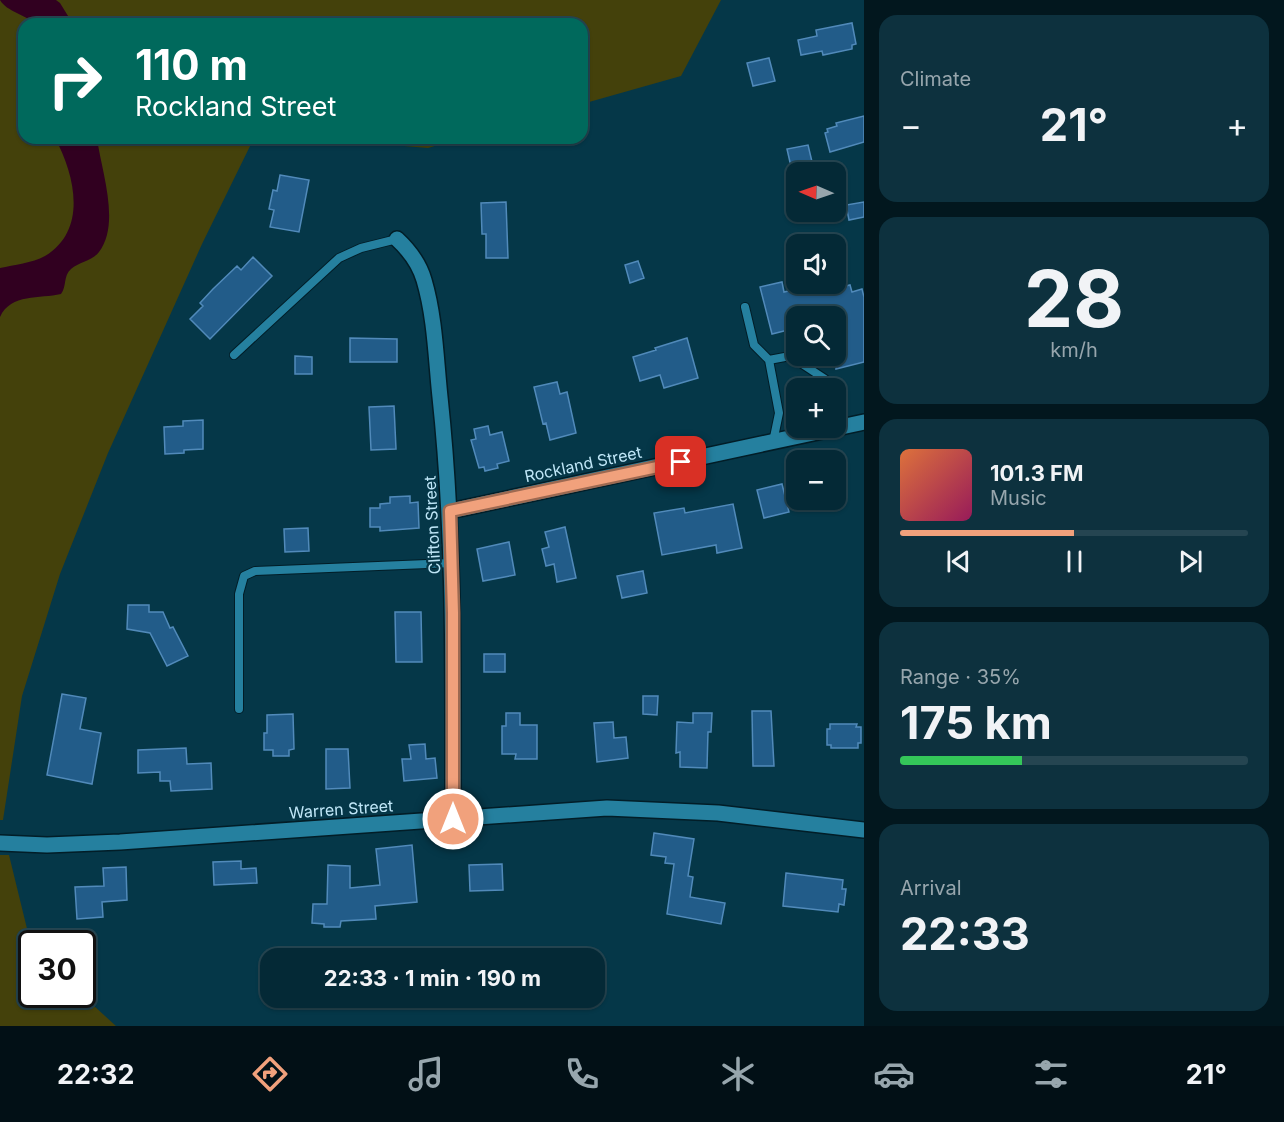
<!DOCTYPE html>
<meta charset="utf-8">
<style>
body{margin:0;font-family:Inter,sans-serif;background:#0d313e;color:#f1f3f6;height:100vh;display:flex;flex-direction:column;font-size:22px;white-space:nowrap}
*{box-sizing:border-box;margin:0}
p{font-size:20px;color:#97a6ad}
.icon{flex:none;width:33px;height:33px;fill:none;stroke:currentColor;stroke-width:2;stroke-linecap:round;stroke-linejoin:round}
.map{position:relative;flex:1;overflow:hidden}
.panel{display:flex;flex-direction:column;gap:15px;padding:15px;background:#02171e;width:420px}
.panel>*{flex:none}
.hud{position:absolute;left:18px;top:18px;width:570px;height:126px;border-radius:18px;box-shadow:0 2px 4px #0004,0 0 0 2px #254551;background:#00695c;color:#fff;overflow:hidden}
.needle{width:39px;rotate:272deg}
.buttons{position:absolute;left:786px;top:162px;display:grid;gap:12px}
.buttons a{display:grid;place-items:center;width:60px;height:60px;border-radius:12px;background:#042936;box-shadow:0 2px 4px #0004,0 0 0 2px #254551;font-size:30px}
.speed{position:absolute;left:18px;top:930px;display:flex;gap:12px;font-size:30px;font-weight:700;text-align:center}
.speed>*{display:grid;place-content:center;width:78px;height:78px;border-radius:50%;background:#042936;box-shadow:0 2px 4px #0004,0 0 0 2px #254551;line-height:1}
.speed .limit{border:3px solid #111;border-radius:9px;background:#fff;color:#111}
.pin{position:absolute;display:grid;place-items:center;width:51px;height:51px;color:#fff;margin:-26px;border-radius:12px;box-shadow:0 3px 9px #0006}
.me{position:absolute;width:66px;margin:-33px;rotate:0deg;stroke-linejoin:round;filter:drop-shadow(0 0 4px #0008)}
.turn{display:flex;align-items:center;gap:21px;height:126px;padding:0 18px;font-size:27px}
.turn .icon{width:78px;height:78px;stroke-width:2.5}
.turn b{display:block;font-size:42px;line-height:51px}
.big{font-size:45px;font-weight:700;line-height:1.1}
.panel .tile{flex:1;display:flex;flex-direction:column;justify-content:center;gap:9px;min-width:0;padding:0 21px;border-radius:18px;background:#0d313e}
.panel .dial{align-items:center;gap:0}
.dial b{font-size:78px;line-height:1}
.song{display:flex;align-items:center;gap:18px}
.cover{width:72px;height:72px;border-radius:9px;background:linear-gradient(135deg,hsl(20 70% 55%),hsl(330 70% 35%))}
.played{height:6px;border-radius:3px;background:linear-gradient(90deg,#f1a17c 50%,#254551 50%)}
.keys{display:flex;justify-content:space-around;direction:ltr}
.heat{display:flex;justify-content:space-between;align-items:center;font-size:33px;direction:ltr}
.charge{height:9px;border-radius:4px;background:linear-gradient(90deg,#34c759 35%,#254551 0)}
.trip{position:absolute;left:260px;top:948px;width:345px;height:60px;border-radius:18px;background:#042936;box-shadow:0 2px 4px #0004,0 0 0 2px #254551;font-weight:700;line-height:60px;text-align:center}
.dock{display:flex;height:96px;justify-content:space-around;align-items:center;background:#021016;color:#97a6ad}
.dock .icon{width:42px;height:42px}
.dock .selected{color:#f1a17c}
.dock b{font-size:27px;color:#f1f3f6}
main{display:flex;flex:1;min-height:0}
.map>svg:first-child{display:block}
</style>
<main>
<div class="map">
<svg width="864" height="1026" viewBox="0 0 864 1026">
<rect width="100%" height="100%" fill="#053748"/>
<path fill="#44410b" d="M0,0h721l-40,76 -99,28v-80h-558v114h230l-52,106 -94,209 -48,121 -38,122 -19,124h-3z
M308,138h154l-34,10z
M0,855h9l22,90 1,49 50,1 34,31h-116z"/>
<path fill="#310020" d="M0,0h56l4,3 13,21h-38c-10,-10 -28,-12 -35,-24z
M55,138h42c4,32 24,85 2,114 -7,9 -20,10 -28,17 -8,7 -4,17 -10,25 -21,5 -50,-1 -61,23v-49c14,-3 32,-5 45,-12 43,-26 30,-81 10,-118z"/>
<path fill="#225c89" stroke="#518aba" stroke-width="1.5" d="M852,23l4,21 -4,1v4l-29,6 -1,-4 -21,4 -3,-15 19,-4 -1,-6z
M769,58l6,23 -22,5 -6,-23z
M864,116v26l-34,10 -5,-19 3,-1 -1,-3 10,-3 -1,-3z
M808,145l5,21 -21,5 -5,-22z
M280,175l29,5 -10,52 -29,-5 4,-17 -5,-1 4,-19 4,1z
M506,202l2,56h-22v-24h-4l-1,-31z
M864,202v15l-15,3 -3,-15z
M253,257l19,19 -62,63 -20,-20 13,-13 -3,-3 13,-14 24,-23 4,4z
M638,261l6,17 -14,5 -5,-18z
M782,282l2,10 34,-8 3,8 29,-7 2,7 10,-3 2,8v65l-28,7v-53h-40v12l-24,6 -12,-47z
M350,338l47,1v23h-47z
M687,338l11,40 -34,10 -4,-13 -20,6 -7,-24 23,-7 -1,-2z
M295,356l17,1v17h-17z
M557,382l3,12 7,-2 9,41 -26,7 -4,-17 -3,1 -9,-37z
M394,406l2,43 -25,1 -2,-43z
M203,420v29l-19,1v3l-19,1 -1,-27 19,-1v-5z
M488,426l2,9 12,-3 7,29 -12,3 1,4 -13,3 -1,-4 -5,1 -8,-28 5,-1 -2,-10z
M782,484l7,28 -25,6 -7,-28z
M410,496v7l8,-1 1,26 -39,3v-4h-10v-19h10v-4l10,-1v-6z
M733,504l9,44 -25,5 -1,-8 -54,10 -8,-42 30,-5 1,5z
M565,527l11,51 -19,4 -3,-18 -8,2 -4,-17 7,-2 -4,-15z
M308,528l1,23 -24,1 -1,-23z
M509,542l6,33 -32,6 -6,-32z
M643,571l4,22 -25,5 -5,-22z
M128,605h21v7h14l7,16 3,-1 15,29 -21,10 -17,-33 -23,-4z
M395,612h26l1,50h-26z
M484,654h21v18h-21z
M62,694l24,4 -6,31 21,4 -9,51 -45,-9z
M643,696h15l-1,19 -14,-1z
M752,711h19l3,55h-21z
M506,713h14v12h17v34h-22l1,-5h-14v-28h4z
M693,713h19l-1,19h-3l-1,36 -27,-1v-15l-4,1 1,-31 16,1z
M293,714l1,35 -5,1v6h-16v-6h-9v-17h3v-18z
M613,722l1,16 12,-1 2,21 -31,4 -3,-39z
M830,724h27l-1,3h5v16h-3v5h-27v-3h-4v-16h3z
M425,744l1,15 9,-1 2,20 -33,3 -2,-22h9l-2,-14z
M186,748l1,16 24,-1 1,26 -41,2 -1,-10h-10v-9l-22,1v-23z
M326,749h22l2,39 -24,1z
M654,833l40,6 -6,37 5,1 -3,20 35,6 -4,21 -54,-10 7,-50 -9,-1 1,-6 -15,-2z
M412,845l5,57 -42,4 1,13 -35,2 -1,6h-16v-3l-12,-1 1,-19h14l1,-39 22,1v22l30,-3 -4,-36z
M241,861v8l15,-1 1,15 -43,2 -1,-23z
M502,864l1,26 -33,1 -1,-26z
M126,867l1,33 -25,2 1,15 -26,2 -2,-32 29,-1 -1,-18z
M786,873l57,7 -1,9h4l-2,16 -5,-1 -1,8 -55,-6z"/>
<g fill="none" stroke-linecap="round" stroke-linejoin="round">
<g stroke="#021d27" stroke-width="10">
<path id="service" d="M745,307l9,38 15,15
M234,355l105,-97 22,-10 36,-9
M773,442l6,-29 -10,-53 21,-4 35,23 1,9
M239,709v-115l5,-18 11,-5 197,-8"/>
</g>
<g stroke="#021d27" stroke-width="18">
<path id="minor" d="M397,239c13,12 22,24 27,41 11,37 12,79 16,117 15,140 13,281 13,422
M450,511l414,-89
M0,843l47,2 73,-3 487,-34 111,5 146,17"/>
</g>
<use href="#service" stroke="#25809f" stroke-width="8"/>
<use href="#minor" stroke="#25809f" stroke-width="15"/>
</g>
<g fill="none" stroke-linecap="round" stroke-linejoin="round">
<g stroke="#9d6951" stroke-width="15">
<path id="route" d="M453,819v-206l-3,-102 231,-49"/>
</g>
<use href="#route" stroke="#f1a17c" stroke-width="10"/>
</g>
<g text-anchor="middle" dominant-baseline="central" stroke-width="4.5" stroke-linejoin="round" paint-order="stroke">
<g font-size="16" fill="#bfe6f7" stroke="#053748">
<text transform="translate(583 464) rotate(-12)">Rockland Street</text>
<text transform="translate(432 525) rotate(-93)">Clifton Street</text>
<text transform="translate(341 809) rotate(-4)">Warren Street</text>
</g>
</g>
</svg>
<div class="buttons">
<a><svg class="needle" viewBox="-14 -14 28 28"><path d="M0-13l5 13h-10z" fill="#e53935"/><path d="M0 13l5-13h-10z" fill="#97a6ad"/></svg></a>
<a><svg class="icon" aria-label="sound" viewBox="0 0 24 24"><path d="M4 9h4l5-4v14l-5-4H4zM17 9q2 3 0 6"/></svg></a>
<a><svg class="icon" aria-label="search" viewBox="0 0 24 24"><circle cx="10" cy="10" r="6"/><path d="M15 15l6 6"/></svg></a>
<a>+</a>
<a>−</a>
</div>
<div class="speed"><div class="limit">30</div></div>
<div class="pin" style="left:681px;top:462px;background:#d93025"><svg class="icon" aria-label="arrive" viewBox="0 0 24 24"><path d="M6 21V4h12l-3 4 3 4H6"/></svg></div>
<svg class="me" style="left:453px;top:819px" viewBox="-20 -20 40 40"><circle r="17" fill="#f1a17c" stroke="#fff" stroke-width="3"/><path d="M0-11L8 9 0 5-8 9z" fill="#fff"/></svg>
<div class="trip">22:33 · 1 min · 190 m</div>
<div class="hud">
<div class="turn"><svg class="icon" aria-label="right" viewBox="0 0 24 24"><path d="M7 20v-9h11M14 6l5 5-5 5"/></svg><div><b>110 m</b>Rockland Street</div></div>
</div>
</div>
<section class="panel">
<div class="tile"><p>Climate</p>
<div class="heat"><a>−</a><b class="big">21°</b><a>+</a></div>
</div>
<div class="tile dial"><b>28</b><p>km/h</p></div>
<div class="tile">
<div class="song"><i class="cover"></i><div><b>101.3 FM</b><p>Music</p></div></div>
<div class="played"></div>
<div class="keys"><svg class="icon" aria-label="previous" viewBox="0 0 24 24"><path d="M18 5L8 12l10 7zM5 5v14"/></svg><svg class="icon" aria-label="pause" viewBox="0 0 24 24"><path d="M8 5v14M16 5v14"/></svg><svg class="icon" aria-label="next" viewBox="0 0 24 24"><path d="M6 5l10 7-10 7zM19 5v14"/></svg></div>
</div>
<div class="tile"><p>Range · 35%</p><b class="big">175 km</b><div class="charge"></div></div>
<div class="tile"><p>Arrival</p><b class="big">22:33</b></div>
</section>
</main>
<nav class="dock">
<b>22:32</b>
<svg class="icon selected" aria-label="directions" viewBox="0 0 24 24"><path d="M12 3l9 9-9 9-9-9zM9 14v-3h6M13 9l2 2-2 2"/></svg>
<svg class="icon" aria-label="music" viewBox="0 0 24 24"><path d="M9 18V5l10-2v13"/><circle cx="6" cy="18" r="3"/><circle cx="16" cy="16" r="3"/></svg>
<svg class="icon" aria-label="phone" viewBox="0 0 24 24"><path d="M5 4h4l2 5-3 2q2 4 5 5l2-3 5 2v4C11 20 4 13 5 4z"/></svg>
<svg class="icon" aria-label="climate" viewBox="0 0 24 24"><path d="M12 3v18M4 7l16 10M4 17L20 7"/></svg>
<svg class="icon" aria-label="car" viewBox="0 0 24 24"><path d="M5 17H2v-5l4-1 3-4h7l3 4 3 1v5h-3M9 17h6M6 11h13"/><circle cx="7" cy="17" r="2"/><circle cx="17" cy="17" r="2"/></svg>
<svg class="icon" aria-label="filters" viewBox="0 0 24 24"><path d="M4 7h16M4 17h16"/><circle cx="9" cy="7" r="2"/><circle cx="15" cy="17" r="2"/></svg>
<b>21°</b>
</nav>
